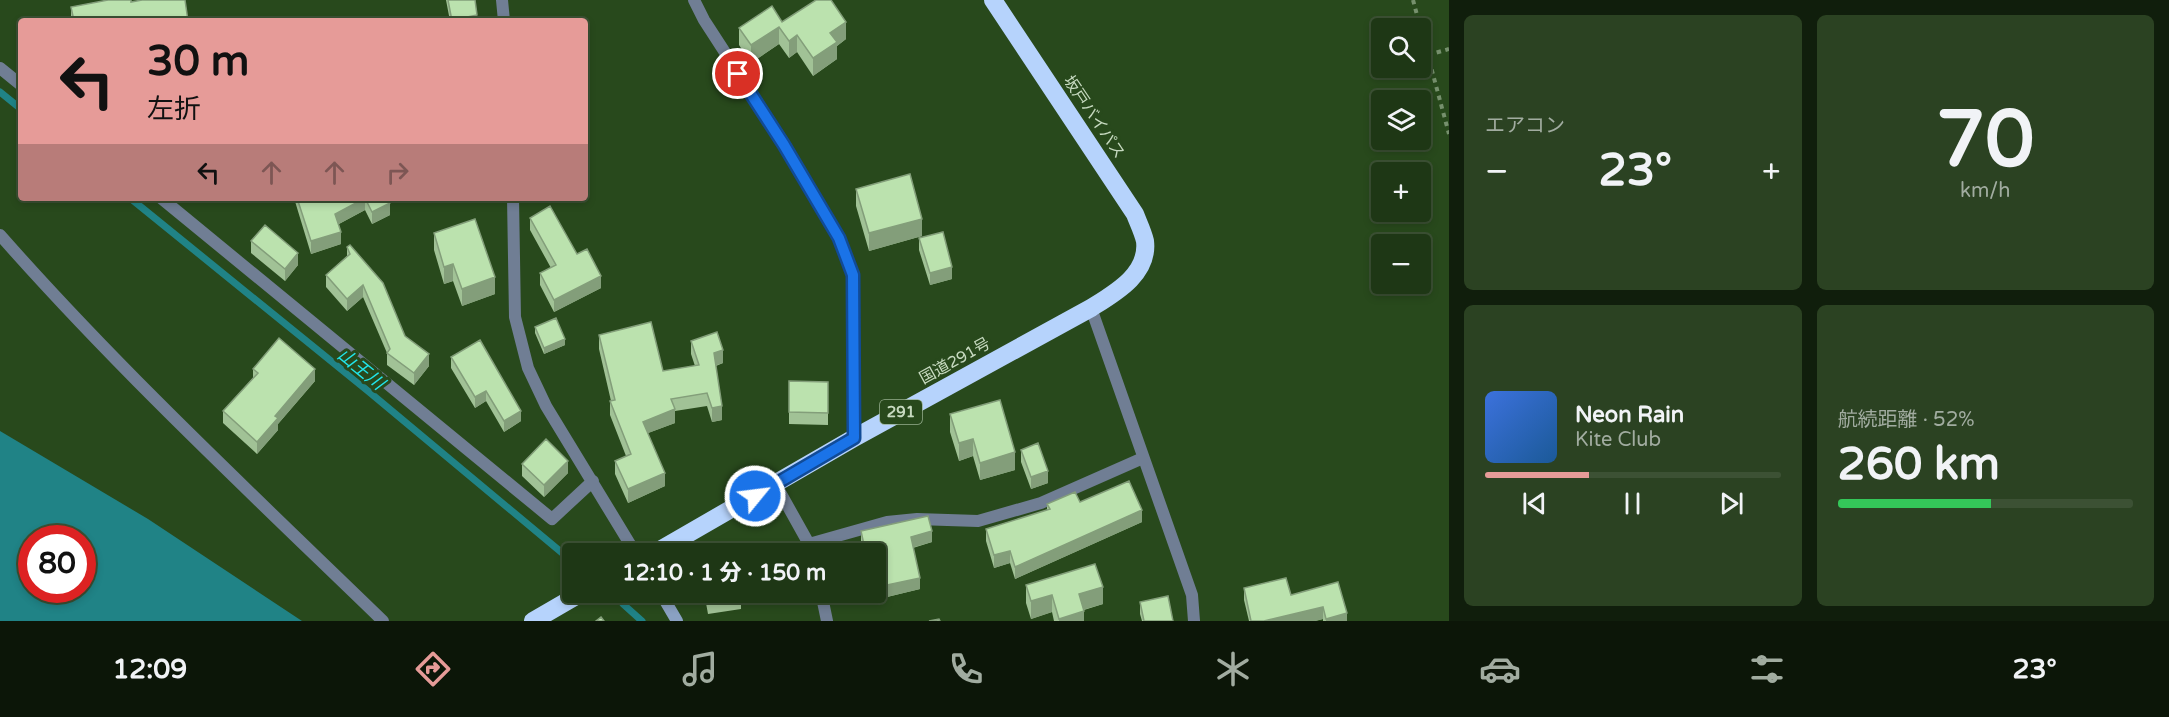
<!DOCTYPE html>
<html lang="ja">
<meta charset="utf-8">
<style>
body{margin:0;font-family:"Varela Round","Noto Sans JP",sans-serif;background:#2b4222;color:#f1f3f6;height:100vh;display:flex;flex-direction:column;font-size:22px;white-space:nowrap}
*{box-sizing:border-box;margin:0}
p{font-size:20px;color:#a1aca0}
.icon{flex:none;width:33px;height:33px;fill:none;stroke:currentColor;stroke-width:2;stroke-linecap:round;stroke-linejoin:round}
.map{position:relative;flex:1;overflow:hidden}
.panel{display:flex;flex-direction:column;gap:15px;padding:15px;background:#101e0c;width:720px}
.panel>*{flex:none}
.hud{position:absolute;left:18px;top:18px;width:570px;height:183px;border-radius:6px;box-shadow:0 3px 9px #0003,0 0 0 2px #3c5134;background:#e69b98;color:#111;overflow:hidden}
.buttons{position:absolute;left:1371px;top:18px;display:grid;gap:12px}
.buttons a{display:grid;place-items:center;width:60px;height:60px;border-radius:6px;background:#1e3715;box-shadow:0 3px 9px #0003,0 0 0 2px #3c5134;font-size:30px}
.speed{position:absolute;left:18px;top:525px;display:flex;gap:12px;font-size:30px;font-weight:700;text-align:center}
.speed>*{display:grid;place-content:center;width:78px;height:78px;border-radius:50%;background:#1e3715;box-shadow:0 3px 9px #0003,0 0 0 2px #3c5134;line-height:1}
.speed .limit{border:9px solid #d22;background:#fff;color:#111}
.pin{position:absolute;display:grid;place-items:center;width:51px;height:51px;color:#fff;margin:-26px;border:3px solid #fff;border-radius:50%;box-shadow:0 2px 6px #0007}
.me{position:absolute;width:66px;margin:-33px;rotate:61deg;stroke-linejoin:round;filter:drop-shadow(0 0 4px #0008)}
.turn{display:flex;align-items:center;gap:21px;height:126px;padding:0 30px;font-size:27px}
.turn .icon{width:78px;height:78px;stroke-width:2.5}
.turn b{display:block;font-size:42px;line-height:51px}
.lanes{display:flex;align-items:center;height:57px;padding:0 30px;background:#0003;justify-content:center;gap:30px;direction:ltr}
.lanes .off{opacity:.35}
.big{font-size:45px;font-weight:800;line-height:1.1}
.panel .card{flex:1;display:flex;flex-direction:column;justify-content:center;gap:9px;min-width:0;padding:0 21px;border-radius:9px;background:#2b4222}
.panel .dial{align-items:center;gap:0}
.dial b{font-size:78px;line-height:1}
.song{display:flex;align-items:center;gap:18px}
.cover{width:72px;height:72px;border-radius:9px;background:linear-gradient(135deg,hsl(220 70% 55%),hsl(210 70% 35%))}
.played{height:6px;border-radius:3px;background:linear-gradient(90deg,#e69b98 35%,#3c5134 35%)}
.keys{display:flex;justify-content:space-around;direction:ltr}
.heat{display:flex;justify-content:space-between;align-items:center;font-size:33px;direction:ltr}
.charge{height:9px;border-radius:4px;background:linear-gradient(90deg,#34c759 52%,#3c5134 0)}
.panel .tiles{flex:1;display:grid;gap:15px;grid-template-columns:repeat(2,1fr)}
.trip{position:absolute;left:562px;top:543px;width:324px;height:60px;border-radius:6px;background:#1e3715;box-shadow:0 3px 9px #0003,0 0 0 2px #3c5134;font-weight:800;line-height:60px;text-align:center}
.menu{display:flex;height:96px;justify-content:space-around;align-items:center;background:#0c1608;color:#a1aca0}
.menu .icon{width:42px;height:42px}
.menu .selected{color:#e69b98}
.menu b{font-size:27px;color:#f1f3f6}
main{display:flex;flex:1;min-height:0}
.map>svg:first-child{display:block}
</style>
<main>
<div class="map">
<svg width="1449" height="621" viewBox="0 0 1449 621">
<rect width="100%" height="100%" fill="#28491c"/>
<path fill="#208386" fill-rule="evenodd" d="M0,431l148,88 154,102h-302zM32,538h50v52h-50z"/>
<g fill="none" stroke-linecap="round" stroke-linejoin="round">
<path stroke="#208386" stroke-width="7" d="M0,92l21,17
M130,198l238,193 205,171
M623,604l19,17"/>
<path stroke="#76906d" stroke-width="4" stroke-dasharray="4.5 4.5" stroke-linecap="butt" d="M1413,0l36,134
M1428,55l21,-6"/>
<path stroke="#707e94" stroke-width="12" d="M809,544l78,-22 30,-3 61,2 63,-18 102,-45"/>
<path stroke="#707e94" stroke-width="12" d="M502,0l2,21
M694,0l10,20 81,125 54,93 14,37 1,163
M0,68l21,17
M161,198l391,321 41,-38
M513,198l2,119 13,51 18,38 90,148
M0,235c120,136 253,260 383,386
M1091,308l101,287 2,26
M776,485l33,59 2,10
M821,592l6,29"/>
<path stroke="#8aa1c2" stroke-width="12" d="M660,592l17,29"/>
<path stroke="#b6d3fc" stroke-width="18" d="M653,554l201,-116 237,-130c24,-15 58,-34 54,-67 -2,-9 -7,-19 -10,-27l-142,-214
M533,621l50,-29"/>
</g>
<path fill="#a1c296" d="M446,0h29l2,21h-27z
M131,2l57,19h-117v-14z
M782,22l64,17 -9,7v13l-24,17 -16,-24 -8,6 -10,-14 -28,19 -12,-18v-17z
M856,189l66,47 -53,15 -13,-45z
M294,198h94l2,17 -18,9 -7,-14 -26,14 2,20 -30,10z
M530,218l47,36 24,34 -47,24 -14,-27v-12l11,-5 -21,-38z
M434,233l61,61 -33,12 -9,-25 -9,3 -10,-34z
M919,238l33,41 -22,6 -11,-35z
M251,241l47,24 -13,16 -34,-28z
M347,247l58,89 24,30 -15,19 -27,-20v-12l-24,-56 -16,14 -21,-24v-12l21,-19z
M535,327l30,18 -21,9 -9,-21z
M599,335l64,36 32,-5 -4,-12v-13l32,22 -7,3 6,54 -10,2 -5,-16 -32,5v12l-27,10 17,53 -37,17 -13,-29v-13l11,-5 -16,-41v-14h1l-12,-52z
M451,357l70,64 -17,11 -18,-31 -11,7 -24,-40z
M253,369l62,12 -37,43v6l-21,24 -34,-31v-12l30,-33z
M789,381l39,1v43l-39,-1z
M950,414l65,56 -35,10 -7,-24 -14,5 -9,-29z
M1021,450l27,33 -17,6 -10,-27z
M522,464l46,9 -24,24 -22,-21z
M1080,502l62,20 -127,57 -5,-16 -16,5 -8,-27v-12l61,-19v-6z
M861,531l71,11 -19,6 7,41 -33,8 -7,-33 -4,-10h-13l-2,-11z
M1338,582l9,39h-24v-2l-8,2h-66l-5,-21v-12l47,7z
M1026,585l77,19 -19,6v11h-30l-2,-9 -21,7 -5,-16z
M704,592h37v17l-33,5z
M1140,602l33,19h-31l-2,-7z"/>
<path fill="#839e7a" d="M846,22v17l-9,7v13l-24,17v-18l17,-25z
M779,27v17l-28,19v-18z
M797,35v17l-8,6v-17z
M365,198v12l-30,16v-12z
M390,203v12l-18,9v-12z
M922,219v17l-53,15v-18z
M341,232v12l-30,10v-13z
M298,253v12l-13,16v-12z
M453,264v17l-9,3v-17z
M952,267v12l-22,6v-12z
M601,276v12l-47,24v-12z
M495,277v17l-33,12v-17z
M363,285v12l-16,14v-12z
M565,339v6l-21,9v-6z
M723,350v13l-9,3v-13z
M429,354v12l-15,19v-12z
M315,369v12l-37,43v6l-21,24v-12l18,-26z
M486,391v10l-11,7v-11z
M722,406v14l-10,2v-14z
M675,409v14l-32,12v-13z
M521,411v10l-17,11v-11z
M973,439v17l-14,5v-18z
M1015,452v18l-35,10v-17z
M568,461v12l-24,24v-12z
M1048,471v12l-17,6v-12z
M665,473v13l-37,17v-14z
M1142,510v12l-127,57v-12z
M932,531v11l-21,6v-11z
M1010,551v12l-16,5v-13z
M880,553v11l-4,1v-11z
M920,578v11l-33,8v-12z
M1103,587v17l-24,7v-17z
M1052,595v17l-21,7v-18z
M1323,607v12l-8,2h-51z
M1084,611v10h-25v-2z
M1347,613v8h-21v-2z"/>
<path fill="#bbe2ae" stroke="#839e7a" stroke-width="1.5" d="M108,0h23v2l11,-2h43l3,21h-114l-3,-14z
M448,0h27l2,15 -10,2 2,4h-17z
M816,0h15l15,22 -16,11 7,9 -24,16 -16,-23 -8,6 -10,-14 -28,18 -12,-17 33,-22 10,16z
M910,174l12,45 -53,14 -13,-44z
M297,198h91l2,5 -18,9 -7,-14 -30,16 6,18 -30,9z
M550,206l27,48 10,-5 14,27 -47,24 -14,-27 16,-8 -26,-47z
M475,219l20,58 -33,12 -9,-25 -9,3 -10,-34z
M265,225l33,28 -13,16 -34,-28z
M943,232l9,35 -22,6 -11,-35z
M350,245l33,38 22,53 24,18 -15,19 -27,-20 3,-4 -27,-64 -16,14 -21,-24 24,-21 -3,-7z
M556,318l9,21 -21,9 -9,-21z
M651,322l12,49 36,-6 -8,-24 26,-9 6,18 -9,3 8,53 -10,2 -5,-15 -36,6 4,10 -32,13 22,51 -37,16 -13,-28 16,-7 -21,-53 5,-1 -16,-65z
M279,338l36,31 -40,47 3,2 -21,24 -34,-31 35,-38 -5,-4z
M480,340l41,71 -17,10 -18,-30 -11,6 -24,-40z
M789,381l39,1v31l-39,-1z
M1000,400l15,52 -35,11 -7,-24 -14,4 -9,-29z
M546,439l22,22 -24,24 -22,-21z
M1038,443l10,28 -17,6 -10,-27z
M1129,481l13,29 -127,57 -5,-16 -16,4 -8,-26 64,-20 -3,-5 28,-12 5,10z
M928,516l4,15 -21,6 9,41 -33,7 -7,-32 -4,1h-10l-5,-23z
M733,549l1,5h-28z
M1095,564l8,23 -24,7 5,17 -25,8 -7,-24 -21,6 -5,-16z
M1286,578l5,17 47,-13 9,31 -21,6 -3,-12 -59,14h-13l-7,-33z
M706,592h35v5l-33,5z
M1168,596l5,25h-29l-4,-19z
M601,617l3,4h-8z
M939,619l1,2h-11z"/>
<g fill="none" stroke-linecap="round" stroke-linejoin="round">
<g stroke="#114b97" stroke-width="15">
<path id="route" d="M738,74l46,71 55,93 14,37 1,163 -99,58"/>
</g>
<use href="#route" stroke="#1a73e8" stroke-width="10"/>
</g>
<g text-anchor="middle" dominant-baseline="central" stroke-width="6" stroke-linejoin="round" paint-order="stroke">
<rect fill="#28491c" stroke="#97ae8f" stroke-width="1.5" x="880" y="400" width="42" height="24" rx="4.5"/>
<g font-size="15" font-weight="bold" fill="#c7dac0">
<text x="901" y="412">291</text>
</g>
<g font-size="16" fill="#c7dac0" stroke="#28491c">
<text transform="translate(1094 117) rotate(56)">坂戸バイパス</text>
<text transform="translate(955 361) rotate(-29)">国道291号</text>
</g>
<g font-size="18" font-style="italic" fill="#21e5eb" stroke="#28491c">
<text transform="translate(361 369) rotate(39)">山王川</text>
</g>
</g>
</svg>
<div class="buttons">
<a><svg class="icon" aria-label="search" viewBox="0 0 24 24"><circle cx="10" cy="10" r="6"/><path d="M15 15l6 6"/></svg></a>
<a><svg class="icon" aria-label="layers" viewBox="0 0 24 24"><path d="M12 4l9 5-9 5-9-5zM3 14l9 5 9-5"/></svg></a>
<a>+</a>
<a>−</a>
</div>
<div class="speed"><div class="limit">80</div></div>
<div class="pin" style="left:738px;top:74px;background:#d93025"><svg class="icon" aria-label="arrive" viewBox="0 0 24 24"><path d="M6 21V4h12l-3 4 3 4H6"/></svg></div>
<svg class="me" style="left:755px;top:496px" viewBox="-20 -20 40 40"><circle r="17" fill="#1a73e8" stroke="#fff" stroke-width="3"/><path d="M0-11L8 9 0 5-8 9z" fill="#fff"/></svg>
<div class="trip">12:10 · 1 分 · 150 m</div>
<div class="hud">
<div class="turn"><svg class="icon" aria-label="left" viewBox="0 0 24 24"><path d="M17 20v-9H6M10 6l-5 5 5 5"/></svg><div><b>30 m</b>左折</div></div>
<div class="lanes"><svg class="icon" aria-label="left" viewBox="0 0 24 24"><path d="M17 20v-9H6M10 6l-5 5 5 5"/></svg><svg class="icon off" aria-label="ahead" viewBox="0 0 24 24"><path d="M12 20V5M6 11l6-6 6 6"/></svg><svg class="icon off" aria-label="ahead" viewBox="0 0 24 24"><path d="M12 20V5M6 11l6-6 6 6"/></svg><svg class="icon off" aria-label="right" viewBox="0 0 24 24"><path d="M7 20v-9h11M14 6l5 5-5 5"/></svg></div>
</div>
</div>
<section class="panel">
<div class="tiles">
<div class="card"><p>エアコン</p>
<div class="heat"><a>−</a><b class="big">23°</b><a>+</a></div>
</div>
<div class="card dial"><b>70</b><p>km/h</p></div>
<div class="card">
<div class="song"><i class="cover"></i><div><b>Neon Rain</b><p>Kite Club</p></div></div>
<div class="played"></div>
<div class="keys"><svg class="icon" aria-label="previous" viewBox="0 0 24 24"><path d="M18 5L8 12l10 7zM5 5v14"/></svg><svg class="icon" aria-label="pause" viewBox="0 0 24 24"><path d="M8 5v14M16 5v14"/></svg><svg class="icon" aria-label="next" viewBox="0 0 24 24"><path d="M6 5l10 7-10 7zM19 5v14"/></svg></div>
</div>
<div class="card"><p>航続距離 · 52%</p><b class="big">260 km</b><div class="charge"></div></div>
</div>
</section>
</main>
<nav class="menu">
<b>12:09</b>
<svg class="icon selected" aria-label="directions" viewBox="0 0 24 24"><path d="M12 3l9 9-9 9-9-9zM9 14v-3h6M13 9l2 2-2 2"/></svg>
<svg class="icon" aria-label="music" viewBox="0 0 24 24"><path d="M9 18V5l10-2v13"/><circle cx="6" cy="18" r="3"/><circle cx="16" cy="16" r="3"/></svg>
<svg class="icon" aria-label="phone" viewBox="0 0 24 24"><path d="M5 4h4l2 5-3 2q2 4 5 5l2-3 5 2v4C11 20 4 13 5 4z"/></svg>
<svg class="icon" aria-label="climate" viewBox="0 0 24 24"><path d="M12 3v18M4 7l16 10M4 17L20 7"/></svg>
<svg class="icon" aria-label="car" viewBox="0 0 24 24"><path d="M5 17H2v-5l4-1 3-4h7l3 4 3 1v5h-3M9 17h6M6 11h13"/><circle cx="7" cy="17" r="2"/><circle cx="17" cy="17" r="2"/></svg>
<svg class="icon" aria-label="filters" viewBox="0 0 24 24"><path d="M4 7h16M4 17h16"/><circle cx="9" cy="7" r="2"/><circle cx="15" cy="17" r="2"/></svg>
<b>23°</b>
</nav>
